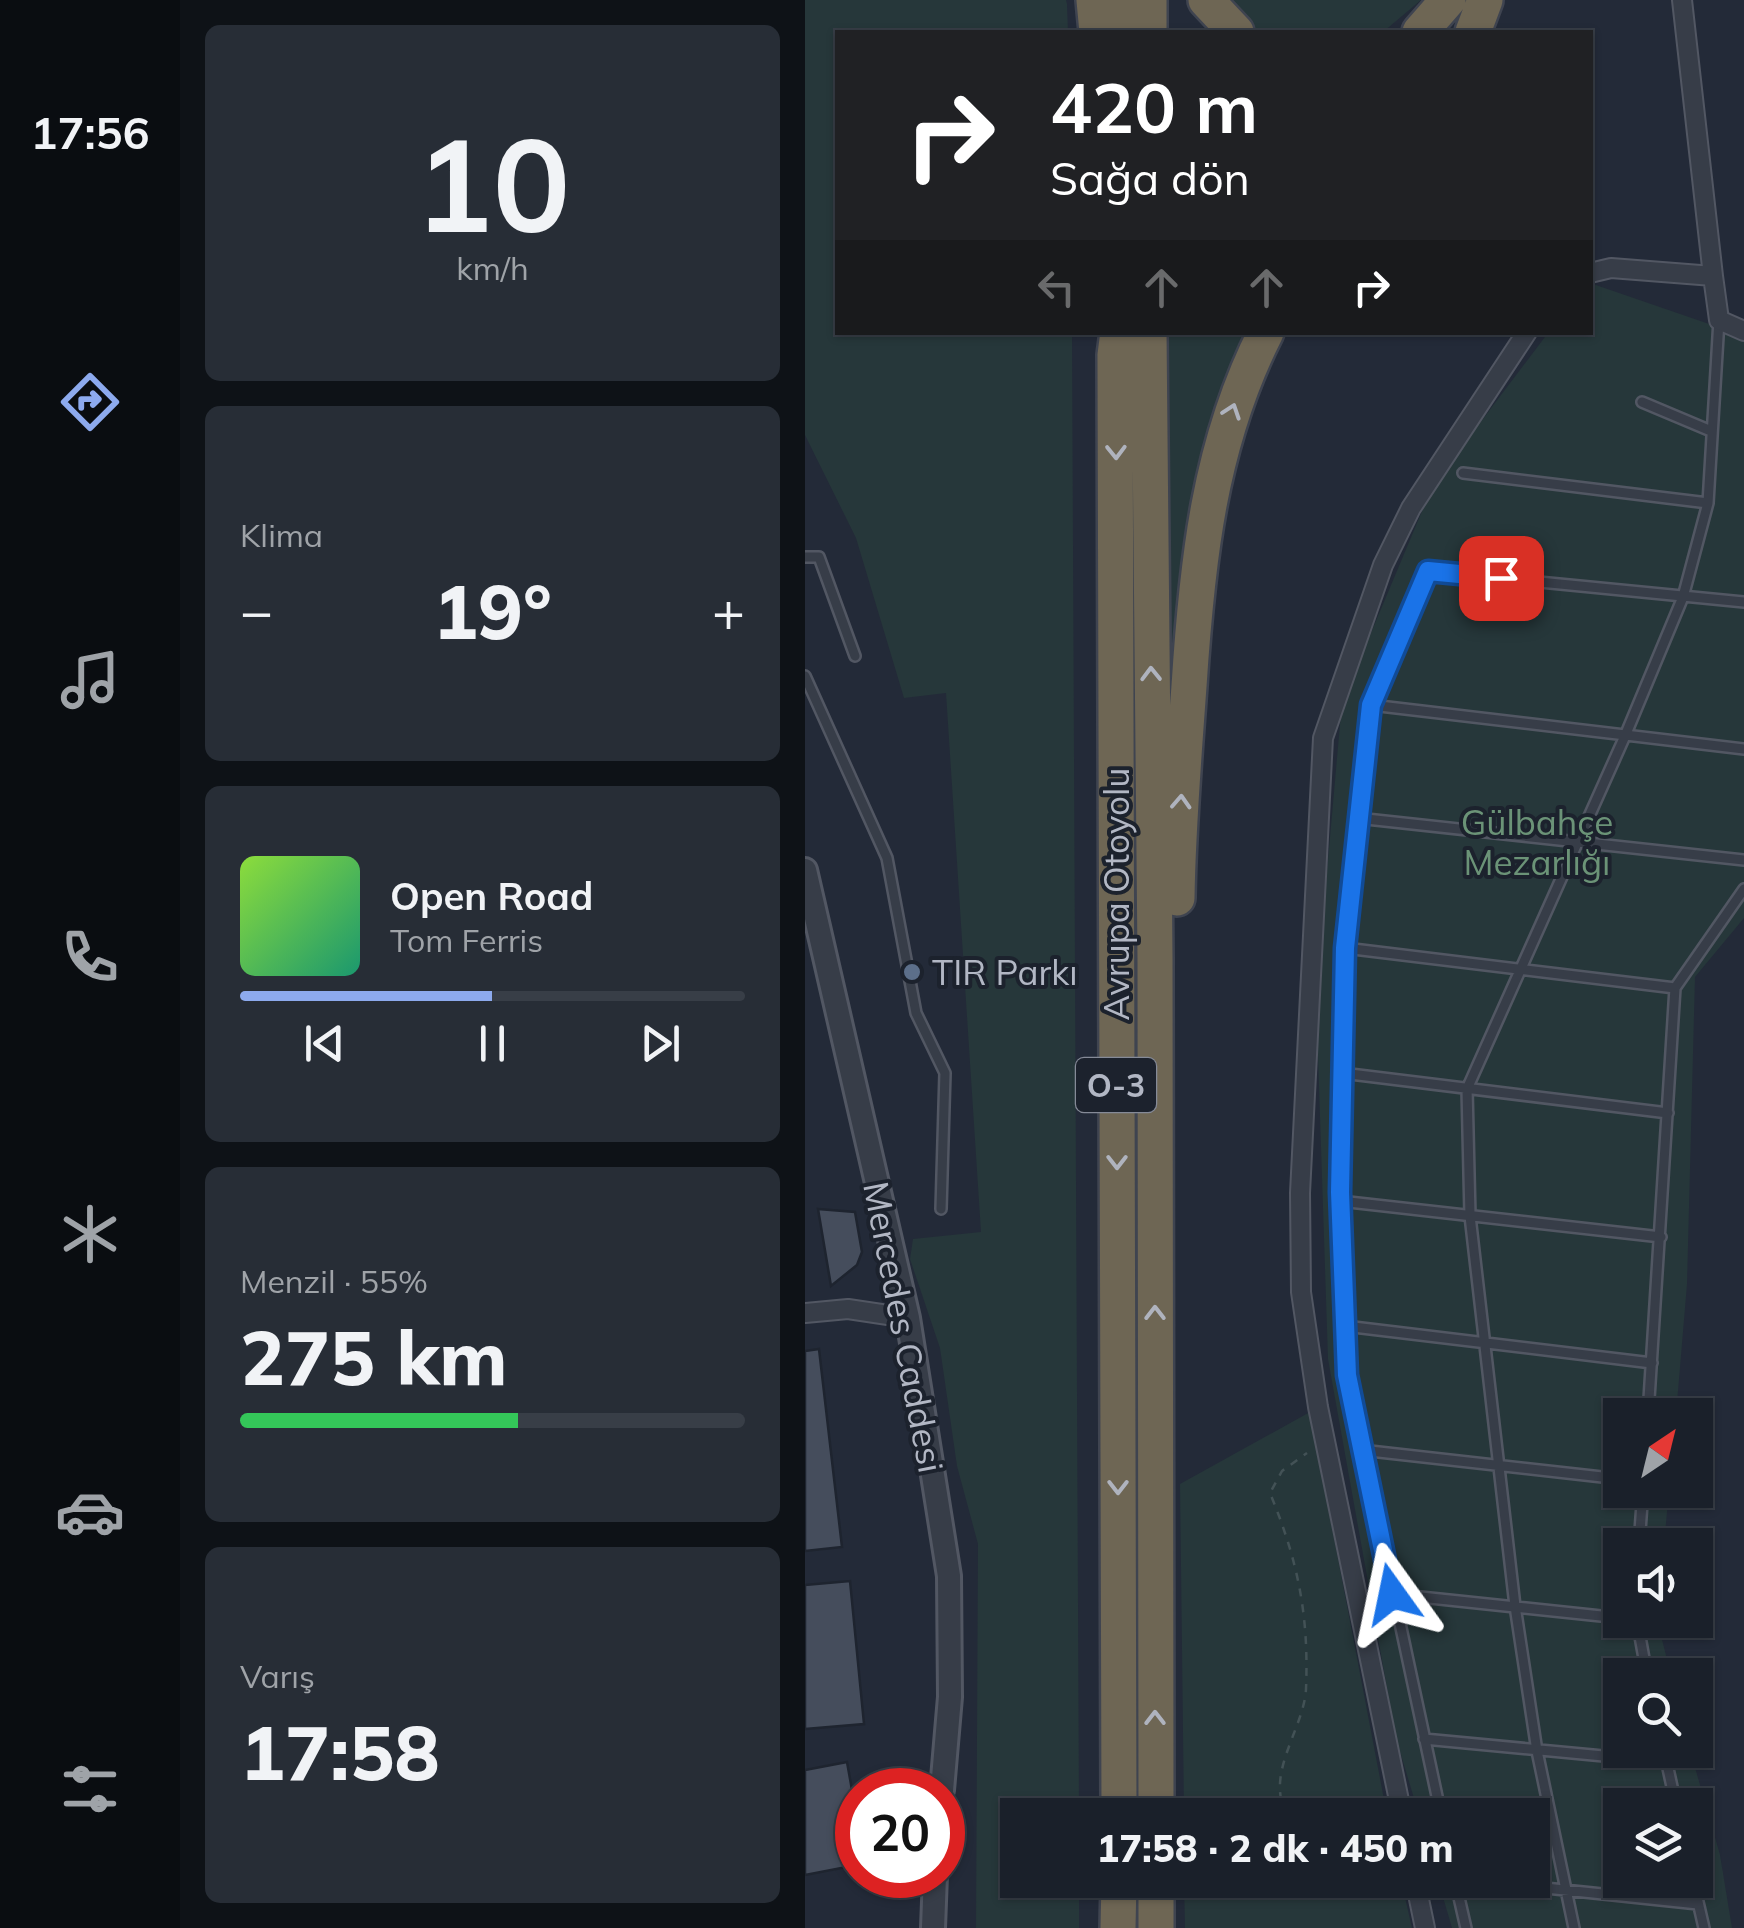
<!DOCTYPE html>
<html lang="tr">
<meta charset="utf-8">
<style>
body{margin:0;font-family:Mulish,sans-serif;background:#272d36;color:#f1f3f6;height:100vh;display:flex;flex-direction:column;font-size:38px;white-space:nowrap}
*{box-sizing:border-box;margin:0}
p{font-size:32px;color:#9fa3a8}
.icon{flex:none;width:55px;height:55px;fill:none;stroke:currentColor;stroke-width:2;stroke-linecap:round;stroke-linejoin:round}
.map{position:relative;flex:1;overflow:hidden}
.details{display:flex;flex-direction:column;gap:25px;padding:25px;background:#0e1217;width:625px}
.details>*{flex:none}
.top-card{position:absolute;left:30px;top:30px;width:758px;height:305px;border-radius:0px;box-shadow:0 2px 8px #0004,0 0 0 2px #383e47;background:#202124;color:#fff;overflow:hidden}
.needle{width:65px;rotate:35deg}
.tools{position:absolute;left:798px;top:1398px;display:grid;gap:20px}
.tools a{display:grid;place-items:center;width:110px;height:110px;border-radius:0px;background:#1a202a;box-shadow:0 2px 8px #0004,0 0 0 2px #383e47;font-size:50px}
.speed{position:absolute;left:30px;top:1768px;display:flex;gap:20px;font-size:50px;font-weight:700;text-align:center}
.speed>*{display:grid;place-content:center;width:130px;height:130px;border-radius:50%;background:#1a202a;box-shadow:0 2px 8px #0004,0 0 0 2px #383e47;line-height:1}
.speed .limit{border:15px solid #d22;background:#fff;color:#111}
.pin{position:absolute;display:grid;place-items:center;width:85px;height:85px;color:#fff;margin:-42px;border-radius:20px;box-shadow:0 5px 15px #0006}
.me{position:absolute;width:110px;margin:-55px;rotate:348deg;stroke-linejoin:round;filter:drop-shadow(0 0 8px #0008)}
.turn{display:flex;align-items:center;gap:35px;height:210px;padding:0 50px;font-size:45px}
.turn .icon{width:130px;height:130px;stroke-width:2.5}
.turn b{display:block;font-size:70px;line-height:85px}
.lanes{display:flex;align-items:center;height:95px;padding:0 50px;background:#0003;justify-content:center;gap:50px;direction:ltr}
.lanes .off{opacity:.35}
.big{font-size:75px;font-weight:800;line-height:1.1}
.details .widget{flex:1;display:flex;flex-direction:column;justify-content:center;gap:15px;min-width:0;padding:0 35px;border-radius:15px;background:#272d36}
.details .dial{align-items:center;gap:0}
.dial b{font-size:130px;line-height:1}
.song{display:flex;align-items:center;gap:30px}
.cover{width:120px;height:120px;border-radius:15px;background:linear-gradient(135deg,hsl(90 70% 55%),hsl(160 70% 35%))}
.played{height:10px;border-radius:5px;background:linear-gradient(90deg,#8daaee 50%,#383e47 50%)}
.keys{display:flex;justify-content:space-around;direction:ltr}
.heat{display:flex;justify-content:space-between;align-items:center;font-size:55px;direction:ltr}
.charge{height:15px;border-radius:8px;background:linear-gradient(90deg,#34c759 55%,#383e47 0)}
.trip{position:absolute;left:195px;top:1798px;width:550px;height:100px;border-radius:0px;background:#1a202a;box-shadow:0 2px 8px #0004,0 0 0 2px #383e47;font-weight:800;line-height:100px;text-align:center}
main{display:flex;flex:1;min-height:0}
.menu{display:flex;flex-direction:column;width:180px;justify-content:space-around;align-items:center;background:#0a0d11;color:#9fa3a8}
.menu .icon{width:70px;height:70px}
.menu .selected{color:#8daaee}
.menu b{font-size:45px;color:#f1f3f6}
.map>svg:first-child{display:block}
</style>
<main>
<nav class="menu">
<b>17:56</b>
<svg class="icon selected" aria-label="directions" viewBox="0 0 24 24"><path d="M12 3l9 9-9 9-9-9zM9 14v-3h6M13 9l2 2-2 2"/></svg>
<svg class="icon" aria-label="music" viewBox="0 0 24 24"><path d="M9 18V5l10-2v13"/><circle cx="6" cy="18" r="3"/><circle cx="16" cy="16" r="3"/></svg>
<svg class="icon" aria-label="phone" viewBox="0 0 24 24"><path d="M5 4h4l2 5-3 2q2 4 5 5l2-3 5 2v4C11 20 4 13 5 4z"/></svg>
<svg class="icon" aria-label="climate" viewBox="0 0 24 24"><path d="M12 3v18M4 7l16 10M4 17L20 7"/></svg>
<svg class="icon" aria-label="car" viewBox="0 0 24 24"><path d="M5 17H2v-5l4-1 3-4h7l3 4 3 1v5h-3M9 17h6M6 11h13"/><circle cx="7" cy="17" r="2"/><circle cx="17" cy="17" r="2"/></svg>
<svg class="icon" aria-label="filters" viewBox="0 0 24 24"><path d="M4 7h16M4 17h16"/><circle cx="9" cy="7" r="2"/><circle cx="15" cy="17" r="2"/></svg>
</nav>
<section class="details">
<div class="widget dial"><b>10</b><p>km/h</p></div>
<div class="widget"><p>Klima</p>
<div class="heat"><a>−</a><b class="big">19°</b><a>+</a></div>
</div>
<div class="widget">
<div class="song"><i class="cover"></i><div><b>Open Road</b><p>Tom Ferris</p></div></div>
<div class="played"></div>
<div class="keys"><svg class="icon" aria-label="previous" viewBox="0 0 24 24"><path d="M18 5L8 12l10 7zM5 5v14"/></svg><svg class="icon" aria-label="pause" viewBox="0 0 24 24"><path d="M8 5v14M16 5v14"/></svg><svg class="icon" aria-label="next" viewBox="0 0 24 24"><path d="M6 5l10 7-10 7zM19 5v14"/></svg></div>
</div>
<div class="widget"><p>Menzil · 55%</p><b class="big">275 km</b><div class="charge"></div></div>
<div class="widget"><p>Varış</p><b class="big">17:58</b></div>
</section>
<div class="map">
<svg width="939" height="1928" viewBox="0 0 939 1928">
<rect width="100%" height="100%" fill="#232a38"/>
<path fill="#26373a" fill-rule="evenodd" d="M0,0h261l1,4 1,28h-231v300l235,1 7,1482h-62v65h62v48h-103l2,-384 -21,-78 -17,-118 -30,-89 3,-20 68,-7 -35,-539 -42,5 -48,-160 -51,-103z
M417,0h199l-38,32h-122l-32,-22z
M785,283l154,53v582l-49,59 -8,307 -11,131h-56v75h49l-5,55h-44v75h37l14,55h-51v75h70l30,105 12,73h-280l-14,-48h95v-65h-114l-23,-77 -68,-379 -12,-364 26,-293 91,-217 115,-152 42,-1zM815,1805h75v75h-75z
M364,333h80l-51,142 -13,59 -10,127 -5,1z
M505,1412l77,403h-203l-4,-331z
M379,1880h217l11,48h-227z"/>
<path fill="#454d5c" stroke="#1e242f" stroke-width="2.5" d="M13,1209l37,3 7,40 -5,13 -26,21z
M14,1349l23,198 -37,4v-200z
M45,1581l14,143 -59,5v-144z
M42,1762l10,56v47l-52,10v-105z"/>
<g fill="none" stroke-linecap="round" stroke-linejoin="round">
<g stroke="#525763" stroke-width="14">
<path id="service" d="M837,402l69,29
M658,473l245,30
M0,557h14l36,99
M0,676l82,182 29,155 29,60 -4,136
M566,705l373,44
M552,818l387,42
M540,948l330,40
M537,1073l326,40
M535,1201l321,36
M540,1326l307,37
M843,1415l27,-427 69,-99
M556,1450l259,29
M834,1545l4,-55
M587,1594l228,24
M832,1620l10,55
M619,1739l243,23
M859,1750l12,55
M636,1815l-94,-440 -7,-183 5,-244 26,-243 57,-134 316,31
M650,1880l11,48
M664,1880l229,24
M888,1880l11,48
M769,1928l-37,-177 -22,-145 -45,-390 -3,-127 158,-353 58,-139 25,-94 11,-183"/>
</g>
<g stroke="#525763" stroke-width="22">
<path id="minor" d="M785,273l21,-5 102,8 -31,-276
M908,276l6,44 25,11
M0,1313l43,-4 60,9
M597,1815l-84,-408 -17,-115 -1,-99 23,-455 60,-173 28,-57 116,-176
M610,1880l10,48"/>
</g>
<g stroke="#525763" stroke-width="28">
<path id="tertiary" d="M0,870l103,448 41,258 1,121 -8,93
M128,1928l2,-53"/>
</g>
<g stroke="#3f4450" stroke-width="40">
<path id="motorway" d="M289,0l3,32
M315,0v32
M344,0v32
M401,0l30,32
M615,32l28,-32
M668,32l12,-32
M313,332l-3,23 4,1460
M344,332l6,626 1,857
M372,898c1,-71 7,-142 12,-212 8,-124 20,-242 77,-354
M351,1880v48
M313,1928l1,-48"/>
</g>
<path stroke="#435256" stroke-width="2.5" stroke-dasharray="8 8" stroke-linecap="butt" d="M482,1815c-23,-41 17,-86 19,-126 3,-74 -8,-128 -36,-196l12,-22 25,-18"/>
<use href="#service" stroke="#373d48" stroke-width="9"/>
<use href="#minor" stroke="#373d48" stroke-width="18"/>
<use href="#tertiary" stroke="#373d48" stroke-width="22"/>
<use href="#motorway" stroke="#6e6654" stroke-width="35"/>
</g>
<defs><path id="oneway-chevron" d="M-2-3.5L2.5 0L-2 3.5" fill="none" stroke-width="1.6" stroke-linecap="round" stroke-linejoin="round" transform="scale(2.5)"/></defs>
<g stroke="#afb3be">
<use href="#oneway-chevron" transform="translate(427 411) rotate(-71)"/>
<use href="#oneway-chevron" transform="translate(311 452) rotate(89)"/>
<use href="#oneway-chevron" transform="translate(346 674) rotate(-91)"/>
<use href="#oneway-chevron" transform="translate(376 802) rotate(-87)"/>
<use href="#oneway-chevron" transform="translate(312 1162) rotate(90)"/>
<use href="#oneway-chevron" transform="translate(350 1313) rotate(-90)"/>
<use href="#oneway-chevron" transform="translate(313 1487) rotate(90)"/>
<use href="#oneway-chevron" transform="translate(350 1718) rotate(-90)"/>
</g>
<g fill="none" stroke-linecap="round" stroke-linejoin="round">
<g stroke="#114b97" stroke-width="25">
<path id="route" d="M587,1594l-45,-219 -7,-183 5,-244 26,-243 57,-134 73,7"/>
</g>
<use href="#route" stroke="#1a73e8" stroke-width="18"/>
</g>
<circle fill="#5c6f8a" stroke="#1c222d" stroke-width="4" cx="107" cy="972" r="10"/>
<g text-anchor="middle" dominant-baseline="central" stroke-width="8" stroke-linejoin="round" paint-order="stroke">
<rect fill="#1c222d" stroke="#858a97" stroke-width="2.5" x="271" y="1058" width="80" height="54" rx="8"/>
<g font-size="32" font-weight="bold" fill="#b2b7c4">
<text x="311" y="1085">O-3</text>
</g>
<g font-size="35" fill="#6b9377" stroke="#1c222d">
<text x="732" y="822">Gülbahçe<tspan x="732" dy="40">Mezarlığı</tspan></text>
</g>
<g font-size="35" fill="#b2b7c4" stroke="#1c222d">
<text transform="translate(311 894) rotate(-90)">Avrupa Otoyolu</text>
<text transform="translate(99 1327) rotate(79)">Mercedes Caddesi</text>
</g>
<g font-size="35" fill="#b2b7c4" stroke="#1c222d" text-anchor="start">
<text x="127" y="972">TIR Parkı</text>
</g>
</g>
</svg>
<div class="tools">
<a><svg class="needle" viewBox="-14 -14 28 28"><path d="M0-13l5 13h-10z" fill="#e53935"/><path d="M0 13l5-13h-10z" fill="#9fa3a8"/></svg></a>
<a><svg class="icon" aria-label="sound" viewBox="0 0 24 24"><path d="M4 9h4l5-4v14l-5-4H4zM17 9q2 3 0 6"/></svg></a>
<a><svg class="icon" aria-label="search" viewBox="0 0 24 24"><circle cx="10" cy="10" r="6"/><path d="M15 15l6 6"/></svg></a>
<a><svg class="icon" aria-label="layers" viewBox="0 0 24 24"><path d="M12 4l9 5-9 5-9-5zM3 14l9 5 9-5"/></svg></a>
</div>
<div class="speed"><div class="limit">20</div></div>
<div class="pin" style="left:696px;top:578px;background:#d93025"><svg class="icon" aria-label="arrive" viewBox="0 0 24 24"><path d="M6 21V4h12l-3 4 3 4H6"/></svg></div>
<svg class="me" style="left:587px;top:1594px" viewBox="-20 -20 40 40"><path d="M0-17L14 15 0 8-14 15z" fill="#1a73e8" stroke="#fff" stroke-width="4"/></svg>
<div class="trip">17:58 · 2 dk · 450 m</div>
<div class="top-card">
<div class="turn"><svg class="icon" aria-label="right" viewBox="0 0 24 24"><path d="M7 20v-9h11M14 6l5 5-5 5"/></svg><div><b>420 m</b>Sağa dön</div></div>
<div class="lanes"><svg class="icon off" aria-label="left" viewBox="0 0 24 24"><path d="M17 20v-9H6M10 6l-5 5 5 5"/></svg><svg class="icon off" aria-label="ahead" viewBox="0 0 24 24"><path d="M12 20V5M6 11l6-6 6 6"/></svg><svg class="icon off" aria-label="ahead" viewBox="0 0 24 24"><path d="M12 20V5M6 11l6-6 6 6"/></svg><svg class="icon" aria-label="right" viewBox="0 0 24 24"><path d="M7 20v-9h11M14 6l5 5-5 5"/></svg></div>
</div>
</div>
</main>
